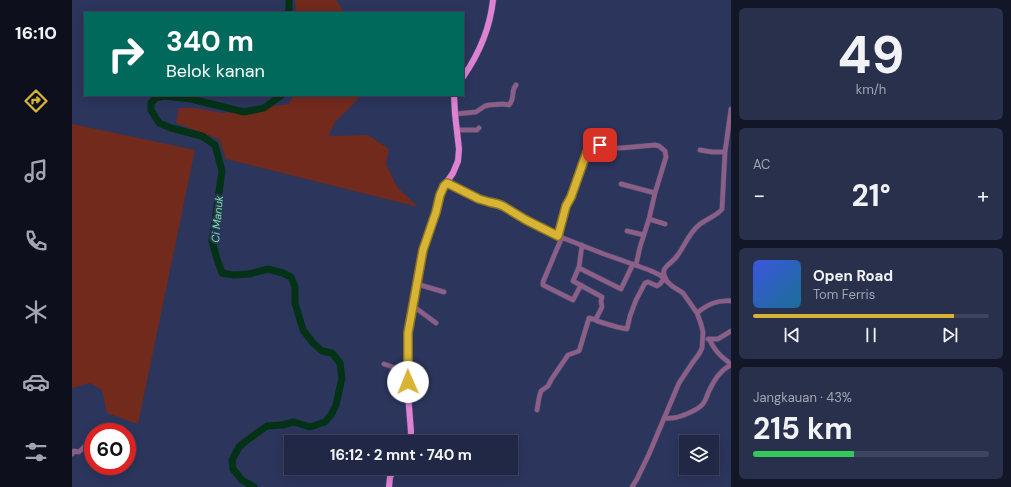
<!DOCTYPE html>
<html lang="id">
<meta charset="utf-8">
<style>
body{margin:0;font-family:"DM Sans",sans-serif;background:#29304c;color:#f1f3f6;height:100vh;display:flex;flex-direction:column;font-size:15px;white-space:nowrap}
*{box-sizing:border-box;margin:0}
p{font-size:13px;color:#a2a6b3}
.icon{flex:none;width:22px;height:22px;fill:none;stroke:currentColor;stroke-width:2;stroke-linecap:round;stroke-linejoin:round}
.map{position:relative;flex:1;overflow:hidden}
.sheet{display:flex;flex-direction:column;gap:8px;padding:8px;background:#121626;width:280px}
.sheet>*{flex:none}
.banner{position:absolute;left:12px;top:12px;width:380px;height:84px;border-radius:0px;box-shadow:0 2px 10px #0003,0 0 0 1px #3e445e;background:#00695c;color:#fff;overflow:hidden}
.controls{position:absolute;left:607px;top:435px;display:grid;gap:8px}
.controls a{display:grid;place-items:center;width:40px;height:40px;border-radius:0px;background:#212845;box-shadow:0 2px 10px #0003,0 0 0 1px #3e445e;font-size:20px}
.speed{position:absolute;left:12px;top:423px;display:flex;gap:8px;font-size:20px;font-weight:700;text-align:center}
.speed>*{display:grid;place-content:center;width:52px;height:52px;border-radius:50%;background:#212845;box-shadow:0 2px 10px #0003,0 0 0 1px #3e445e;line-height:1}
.speed .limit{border:6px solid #d22;background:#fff;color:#111}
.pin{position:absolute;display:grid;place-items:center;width:34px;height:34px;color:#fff;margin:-17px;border-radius:8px;box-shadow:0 2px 6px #0006}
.me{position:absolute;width:44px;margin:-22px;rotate:359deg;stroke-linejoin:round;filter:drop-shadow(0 0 3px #0008)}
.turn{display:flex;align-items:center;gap:14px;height:84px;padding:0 16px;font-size:18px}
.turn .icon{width:52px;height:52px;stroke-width:2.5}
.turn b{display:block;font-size:28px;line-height:34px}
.big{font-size:30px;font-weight:700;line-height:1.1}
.sheet .card{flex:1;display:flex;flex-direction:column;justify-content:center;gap:6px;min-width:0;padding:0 14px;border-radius:6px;background:#29304c}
.sheet .dial{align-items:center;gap:0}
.dial b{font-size:52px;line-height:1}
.song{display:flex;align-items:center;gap:12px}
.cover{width:48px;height:48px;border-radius:6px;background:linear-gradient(135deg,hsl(230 70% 55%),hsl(200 70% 35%))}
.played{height:4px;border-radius:2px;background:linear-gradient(90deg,#d8b434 85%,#3e445e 85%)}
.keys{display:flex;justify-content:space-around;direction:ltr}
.heat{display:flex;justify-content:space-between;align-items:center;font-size:22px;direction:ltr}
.charge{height:6px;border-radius:3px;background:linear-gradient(90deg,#34c759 43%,#3e445e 0)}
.trip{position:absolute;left:212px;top:435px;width:234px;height:40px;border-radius:0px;background:#212845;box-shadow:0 2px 10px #0003,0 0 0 1px #3e445e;font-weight:700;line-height:40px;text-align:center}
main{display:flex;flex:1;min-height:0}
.tabs{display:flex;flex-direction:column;width:72px;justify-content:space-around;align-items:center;background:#0d101c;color:#a2a6b3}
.tabs .icon{width:28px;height:28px}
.tabs .selected{color:#d8b434}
.tabs b{font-size:18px;color:#f1f3f6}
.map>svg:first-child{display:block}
</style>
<main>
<nav class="tabs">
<b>16:10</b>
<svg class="icon selected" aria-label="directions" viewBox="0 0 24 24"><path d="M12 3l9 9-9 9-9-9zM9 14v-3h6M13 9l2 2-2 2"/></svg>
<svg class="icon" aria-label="music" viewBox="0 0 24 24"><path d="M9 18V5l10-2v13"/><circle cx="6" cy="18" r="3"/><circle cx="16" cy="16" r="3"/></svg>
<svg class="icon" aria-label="phone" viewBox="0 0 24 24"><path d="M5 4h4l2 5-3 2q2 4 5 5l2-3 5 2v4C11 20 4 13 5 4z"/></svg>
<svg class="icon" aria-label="climate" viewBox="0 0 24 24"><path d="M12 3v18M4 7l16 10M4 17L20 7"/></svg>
<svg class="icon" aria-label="car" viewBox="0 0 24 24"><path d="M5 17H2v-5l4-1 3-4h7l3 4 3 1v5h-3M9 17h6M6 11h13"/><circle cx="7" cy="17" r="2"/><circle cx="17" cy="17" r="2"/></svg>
<svg class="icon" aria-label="filters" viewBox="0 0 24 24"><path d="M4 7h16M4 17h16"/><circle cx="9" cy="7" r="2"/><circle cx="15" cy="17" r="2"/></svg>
</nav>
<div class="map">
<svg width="659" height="487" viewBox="0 0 659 487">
<rect width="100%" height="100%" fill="#2c355c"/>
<path fill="#722a1d" d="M223,0h41l9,13h-49z
M221,95h69l-26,26 -8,15 40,-1 21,14 -3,15 11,23 21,20 -192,-48 -7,-20 -43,-16 3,-15h15l30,5 65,-9z
M0,124l123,26 -57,274 -31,-11 -5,-23 -12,-7 -18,5z"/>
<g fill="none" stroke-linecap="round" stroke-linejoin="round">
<path stroke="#033217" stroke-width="7" d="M217,13v-13
M182,487l-12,-7 -9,-11 -1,-9 7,-13 7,-6 21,-15 15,-1 12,-3 16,5 15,-5 6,-7 5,-10 6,-27 -2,-15 -8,-10 -10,-2 -9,-8 -10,-13 -8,-27v-16l-4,-10 -8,-4 -15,-4 -19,5 -16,1 -11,-2 -5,-14 -5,-18 10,-70 -7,-26 -13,-9 -31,-8 -12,-5 -8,-13v-7l5,-5 8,-2 27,3 53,13 20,-4 18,-13"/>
<g stroke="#485073" stroke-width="5.5">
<path id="minor" d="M383,114l21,-2 9,-6 4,-1 14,-1 6,1c7,-8 1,-13 7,-20
M385,130h20l2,-2
M628,150l12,2h13
M375,183l32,16 10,3 9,2 5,1 23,15 32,16 46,18 45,16 11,5 12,11 11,7 14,20 4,11 2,8 -1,16 -3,6 -6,8 -14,21 -30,71 -12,25 -5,8
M549,184l34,9
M577,219l16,5
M555,231l17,4
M486,236l8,-30 5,-9 13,-37 3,-8 4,-4 6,-3 16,3h8l34,-3 4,1 6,5 1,6 -11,36 -6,26 -9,28 -4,18
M490,237l-19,45v3l30,15 8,-15
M510,245l-3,22 -6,14 29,16 -1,4 1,6 -6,12 1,2 20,6 10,2 3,-13 6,-16 9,-17 3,-1 9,4 3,-2 4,-5
M507,268l42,21 12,-25
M594,279c-2,-3 -3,-5 -2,-9 2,-5 10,-9 13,-14 8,-10 11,-22 22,-31 7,-6 18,-9 23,-16l3,-57 6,-43
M345,284l27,8
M341,306l23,17
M625,313c11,-9 20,-13 34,-12
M636,339h10l13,-8
M637,339c7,13 10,16 22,25
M312,364l17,6h7
M465,410l2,-12 2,-7 7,-5 3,-6 17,-25 11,-4 1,-3 9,-30 7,2
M592,418c11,1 15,-1 25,-5 4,-2 9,-4 13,-8 4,-4 5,-10 7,-14 5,-11 11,-21 22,-26
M0,454l2,-3 5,1 10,-10"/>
</g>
<g stroke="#485073" stroke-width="7">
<path id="major" d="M391,77c16,-23 27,-49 30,-77
M338,442l1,-10 -3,-38v-61l17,-88 11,-33 4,-17 4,-9 9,-13 5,-12 1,-12 -4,-35 -1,-19
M317,487l1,-10 5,-9"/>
</g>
<use href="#minor" stroke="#8d5f86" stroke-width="4.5"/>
<use href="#major" stroke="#df82d2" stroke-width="6"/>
</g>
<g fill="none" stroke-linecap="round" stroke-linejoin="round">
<g stroke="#8c7522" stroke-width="10">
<path id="route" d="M336,382v-49l15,-83 13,-38 4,-17 4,-9 3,-3 32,16 10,3 9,2 5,2 23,14 32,16 8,-30 5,-9 13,-37 3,-8 6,-6 7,-1"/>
</g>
<use href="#route" stroke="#d8b434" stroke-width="7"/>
</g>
<g text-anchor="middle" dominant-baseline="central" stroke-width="4" stroke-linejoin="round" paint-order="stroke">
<g font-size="11" font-style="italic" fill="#75e397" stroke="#2c355c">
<text transform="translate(145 219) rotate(-85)">Ci Manuk</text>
</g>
</g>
</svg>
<div class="controls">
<a><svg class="icon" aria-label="layers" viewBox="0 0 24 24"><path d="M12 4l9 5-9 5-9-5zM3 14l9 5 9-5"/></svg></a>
</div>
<div class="speed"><div class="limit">60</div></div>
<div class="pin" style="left:528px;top:145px;background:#d93025"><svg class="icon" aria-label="arrive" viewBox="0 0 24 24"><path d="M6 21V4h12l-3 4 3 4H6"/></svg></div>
<svg class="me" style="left:336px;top:382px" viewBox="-20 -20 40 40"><circle r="19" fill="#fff"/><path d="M0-13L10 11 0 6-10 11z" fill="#d8b434"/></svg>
<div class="trip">16:12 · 2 mnt · 740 m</div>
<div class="banner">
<div class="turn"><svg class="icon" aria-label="right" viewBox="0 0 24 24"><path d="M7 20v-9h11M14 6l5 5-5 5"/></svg><div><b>340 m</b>Belok kanan</div></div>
</div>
</div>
<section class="sheet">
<div class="card dial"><b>49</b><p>km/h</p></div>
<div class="card"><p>AC</p>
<div class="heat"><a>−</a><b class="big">21°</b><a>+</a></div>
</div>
<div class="card">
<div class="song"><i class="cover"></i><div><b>Open Road</b><p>Tom Ferris</p></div></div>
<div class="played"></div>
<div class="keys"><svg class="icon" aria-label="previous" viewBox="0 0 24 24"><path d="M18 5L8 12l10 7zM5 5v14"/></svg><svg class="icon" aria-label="pause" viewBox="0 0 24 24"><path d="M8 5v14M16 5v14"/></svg><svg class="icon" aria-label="next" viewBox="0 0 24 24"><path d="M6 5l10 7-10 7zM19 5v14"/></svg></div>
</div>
<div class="card"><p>Jangkauan · 43%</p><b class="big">215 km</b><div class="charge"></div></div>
</section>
</main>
